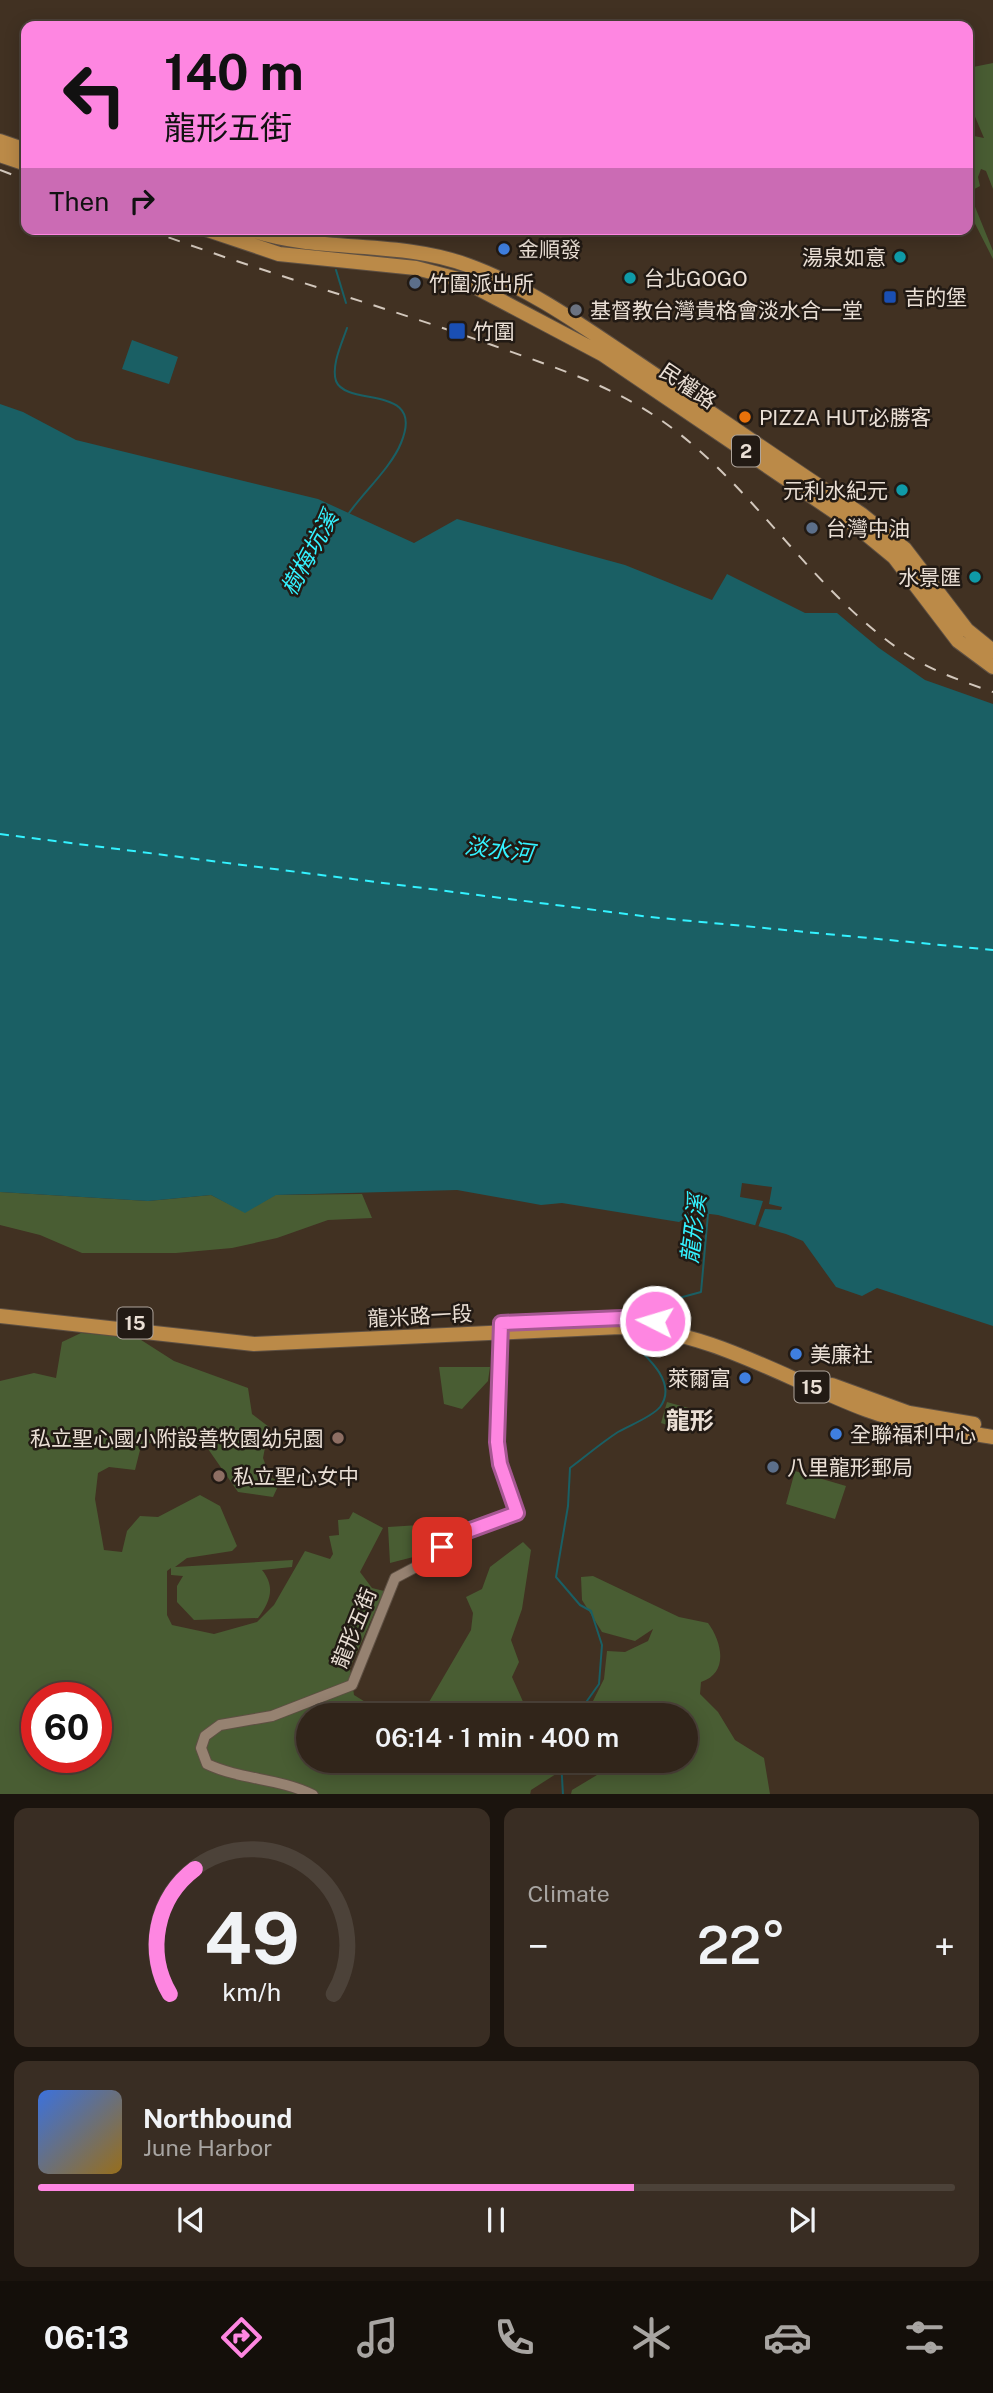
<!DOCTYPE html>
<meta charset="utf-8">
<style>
body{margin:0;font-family:"Public Sans","Noto Sans TC",sans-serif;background:#392d23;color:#f1f3f6;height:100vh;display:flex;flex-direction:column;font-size:26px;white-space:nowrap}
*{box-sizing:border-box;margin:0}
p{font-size:23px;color:#a8a5a2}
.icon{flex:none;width:38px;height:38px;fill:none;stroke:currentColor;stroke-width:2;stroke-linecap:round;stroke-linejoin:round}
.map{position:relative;height:1794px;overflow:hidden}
.sheet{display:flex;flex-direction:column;gap:14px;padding:14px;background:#1b140e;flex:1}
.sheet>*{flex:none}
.hud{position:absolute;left:21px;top:21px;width:952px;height:214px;border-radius:14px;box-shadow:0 4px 18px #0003,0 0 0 2px #4c4239;background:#fe86e1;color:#111;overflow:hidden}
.speed{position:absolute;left:21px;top:1682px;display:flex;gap:14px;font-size:35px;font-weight:700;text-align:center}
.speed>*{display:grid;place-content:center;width:91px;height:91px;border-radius:50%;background:#31251a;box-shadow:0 4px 18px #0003,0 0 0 2px #4c4239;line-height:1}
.speed .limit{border:10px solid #d22;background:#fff;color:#111}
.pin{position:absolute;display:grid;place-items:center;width:60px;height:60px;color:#fff;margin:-30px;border-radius:14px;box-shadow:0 4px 10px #0006}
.me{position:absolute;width:77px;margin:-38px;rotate:275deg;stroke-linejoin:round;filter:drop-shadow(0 0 5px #0008)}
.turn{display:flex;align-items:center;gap:24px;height:147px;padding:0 28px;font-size:32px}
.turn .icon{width:91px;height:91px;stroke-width:2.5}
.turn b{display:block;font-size:49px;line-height:60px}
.then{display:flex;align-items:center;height:66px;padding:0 28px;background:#0003;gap:14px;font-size:26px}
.big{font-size:52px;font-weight:600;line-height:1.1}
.sheet .tile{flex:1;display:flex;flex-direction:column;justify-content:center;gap:10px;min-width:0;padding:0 24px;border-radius:14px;background:#392d23}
.sheet .dial{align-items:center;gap:0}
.dial svg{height:182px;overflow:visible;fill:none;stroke:#4c4239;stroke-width:7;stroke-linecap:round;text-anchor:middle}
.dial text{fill:#f1f3f6;stroke:none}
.song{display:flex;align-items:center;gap:21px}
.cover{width:84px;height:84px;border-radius:10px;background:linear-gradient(135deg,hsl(220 70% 55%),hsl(40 70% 35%))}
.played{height:7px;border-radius:4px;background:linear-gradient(90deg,#fe86e1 65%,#4c4239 65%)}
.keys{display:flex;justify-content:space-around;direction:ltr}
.heat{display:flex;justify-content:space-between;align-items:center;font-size:38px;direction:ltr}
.sheet .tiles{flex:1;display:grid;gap:14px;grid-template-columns:1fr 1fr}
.tile:last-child{grid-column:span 2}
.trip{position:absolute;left:296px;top:1703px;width:402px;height:70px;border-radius:35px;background:#31251a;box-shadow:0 4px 18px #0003,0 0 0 2px #4c4239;font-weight:600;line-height:70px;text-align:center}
.tab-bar{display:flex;height:112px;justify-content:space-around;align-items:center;background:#140f0a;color:#a8a5a2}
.tab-bar .icon{width:49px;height:49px}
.tab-bar .on{color:#fe86e1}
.tab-bar b{font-size:32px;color:#f1f3f6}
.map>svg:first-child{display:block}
</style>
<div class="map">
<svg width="993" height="1795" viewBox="0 0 993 1795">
<rect width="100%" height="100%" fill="#413122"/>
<path fill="#495d33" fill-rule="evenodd" d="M993,63v126l-7,-18 -5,-2 -3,8 2,9 -11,6 24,59v8l-25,-49v-71l6,-3 10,2 -16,-38v-32z
M0,1192l148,9 63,-6 34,17 30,-17 87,-1 10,24 -44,2 -51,18 -45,10 -56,5h-94l-42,-18 -40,-10z
M81,1333l57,5 36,23 74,27 4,26 17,13 -6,31 7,19 10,5 -7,15 -35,-5 -32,-46 -53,-4 -12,4 -6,24 -26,-3 -11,6 -3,26 9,51 18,2 5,-21 13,-15 18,1 42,-22 20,11 17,40 -5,5 -45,7 -12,9 118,-7 -1,7 -30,3c14,17 8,32 -4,48l-64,2 -17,-18v-16l6,-10 -12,-1v-7l-4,3v44l5,10 42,9 43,-12 17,-17 31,-54 25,8 3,-5 -4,-18 10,-1 -1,-15 11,-1 4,-7 30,16 -23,44 12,16 12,3 -34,77 4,27 26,16 18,4h-90v45l246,1 2,13 -25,16 -1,5 -530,-1v-413l34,-8 22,5 6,-36zM37,1698h59v59h-59z
M439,1367h51l-2,14 -26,28 -18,-5z
M667,1402l32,9 -7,22 -31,-10z
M795,1471l51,15 -11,33 -49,-15z
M451,1523l1,5 -27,26 -35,9 -2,-36z
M523,1542l8,8 -9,59 -11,31 8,22 -7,15 17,38h-113l6,-1 49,-84 2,-17 -7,-16 16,-8 8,-22z
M593,1576l86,41 29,6c14,19 21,50 -7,59l-1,12 18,18 17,28 29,18 6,36h-199l1,-4 30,-18 3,-11 81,-1v-45h-100l18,-36 3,-28 18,1 23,-11 5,-12 -18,12 -33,-9 -20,-32 -1,-23z"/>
<path fill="#1a5f64" d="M132,340l46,17 -9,27 -47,-15z
M0,404l23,8 53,28 242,59 96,44 43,-24 168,46 87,35 15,-26 78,39h32l42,35 46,32 68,24v622l-116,-38 -15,8 -26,-9 -33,-46 -17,-7 -68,-19 -24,-3 -15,10 -117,-19 -21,2 -84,-15 -181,5 -31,18 -34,-18 -63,6 -148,-9z"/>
<path fill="#413122" d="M742,1183l30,4 -3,17 13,3 -1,3 -16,-1 -8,21 -3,-1 9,-28 -23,-4z"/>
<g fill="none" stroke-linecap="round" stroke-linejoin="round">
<path stroke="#1a5f64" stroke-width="2" d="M330,229l1,7
M336,270l10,33
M347,328c-5,15 -16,37 -11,53 11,27 90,2 65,62 -9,23 -37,49 -52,70
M630,1323l1,-12 70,-19 7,-78
M577,1715l22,-31 3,-39 -11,-34 -11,-6 -24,-28 12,-71 2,-38c16,-12 31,-25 48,-36 12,-7 34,-15 42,-25 19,-25 -16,-53 -32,-68v-4
M561,1760l2,35"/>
<path stroke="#33f2ff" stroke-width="2" stroke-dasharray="9 7" stroke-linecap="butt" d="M0,834l650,83 343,33"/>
<g stroke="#5e5043" stroke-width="12">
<path id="minor" d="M313,1795c-34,-17 -72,-15 -106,-31l-6,-16 4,-12 15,-11 52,-9 80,-31 43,-107 36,-19 23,-23 63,-23 -17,-49 -3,-22 4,-119"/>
</g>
<g stroke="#5e5043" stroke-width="16">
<path id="major" d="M0,141l26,9
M0,155l26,9
M205,229l74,25 137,14 46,12 140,74 258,175 34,28 64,84 35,26
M248,229c71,25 149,10 219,36 59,21 114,60 166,95 76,51 152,104 228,154l44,35 62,81 26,21
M0,1316l254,28 366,-17c88,2 167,53 247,83 41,15 84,20 126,27
M832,1385l77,28 65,11"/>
</g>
<use href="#minor" stroke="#968271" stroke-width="10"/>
<use href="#major" stroke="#bb8a48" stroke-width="14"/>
<path stroke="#d2c7bc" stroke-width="2" stroke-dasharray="12 12" stroke-linecap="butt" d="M0,170l26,10
M146,229c114,43 231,75 346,116 50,18 101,34 147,61 106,62 165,180 267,248 26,17 58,28 87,38"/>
</g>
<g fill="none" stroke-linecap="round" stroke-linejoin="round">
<g stroke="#a55792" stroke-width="18">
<path id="route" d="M442,1547l12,-11 63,-23 -17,-49 -3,-22 4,-119 121,-5 33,3"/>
</g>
<use href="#route" stroke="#fe86e1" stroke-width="12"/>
</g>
<g fill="#3f7fe0" stroke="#221a14" stroke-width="2.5">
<circle cx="504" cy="249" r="7"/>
<circle cx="796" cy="1354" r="7"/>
<circle cx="745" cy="1378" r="7"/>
<circle cx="836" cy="1434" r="7"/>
</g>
<g fill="#0f9aa8" stroke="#221a14" stroke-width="2.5">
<circle cx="900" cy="257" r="7"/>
<circle cx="630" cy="278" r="7"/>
<circle cx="902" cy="490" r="7"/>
<circle cx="975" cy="577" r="7"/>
</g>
<g fill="#5c6f8a" stroke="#221a14" stroke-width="2.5">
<circle cx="415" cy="283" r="7"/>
<circle cx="812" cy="528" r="7"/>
<circle cx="773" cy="1467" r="7"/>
</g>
<g fill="#1a4fb4" stroke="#221a14" stroke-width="2.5">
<rect x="883" y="290" width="14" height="14" rx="3.5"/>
<rect x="448" y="322" width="18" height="18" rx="3.5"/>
</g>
<circle fill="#6b7280" stroke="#221a14" stroke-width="2.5" cx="576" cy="310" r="7"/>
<circle fill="#e8710a" stroke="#221a14" stroke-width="2.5" cx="745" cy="417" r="7"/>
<g fill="#8d6e63" stroke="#221a14" stroke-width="2.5">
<circle cx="338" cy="1438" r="7"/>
<circle cx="219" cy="1476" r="7"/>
</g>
<g text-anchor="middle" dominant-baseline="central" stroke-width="5" stroke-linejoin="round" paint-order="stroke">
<g fill="#221a14" stroke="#aea49b" stroke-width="2">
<rect x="732" y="435.5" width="28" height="31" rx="5"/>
<rect x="117.5" y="1307.5" width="35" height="31" rx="5"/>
<rect x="794.5" y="1371.5" width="35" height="31" rx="5"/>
</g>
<g font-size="19" font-weight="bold" fill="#eadfd5">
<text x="746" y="451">2</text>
<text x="135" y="1323">15</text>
<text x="812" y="1387">15</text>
</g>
<g font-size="21" fill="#eadfd5" stroke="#221a14" text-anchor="start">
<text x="518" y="249">金順發</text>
<text x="886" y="257" text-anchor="end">湯泉如意</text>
<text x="644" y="278">台北GOGO</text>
<text x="429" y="283">竹圍派出所</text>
<text x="904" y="297">吉的堡</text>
<text x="590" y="310">基督教台灣貴格會淡水合一堂</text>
<text x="473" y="331">竹圍</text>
<text x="759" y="417">PIZZA HUT必勝客</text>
<text x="888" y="490" text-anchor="end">元利水紀元</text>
<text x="826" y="528">台灣中油</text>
<text x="961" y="577" text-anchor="end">水景匯</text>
<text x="810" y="1354">美廉社</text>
<text x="731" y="1378" text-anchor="end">萊爾富</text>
<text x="850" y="1434">全聯福利中心</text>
<text x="324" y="1438" text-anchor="end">私立聖心國小附設善牧園幼兒園</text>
<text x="787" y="1467">八里龍形郵局</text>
<text x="233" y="1476">私立聖心女中</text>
</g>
<g font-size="21" fill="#eadfd5" stroke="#221a14">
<text transform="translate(688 386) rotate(34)">民權路</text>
<text transform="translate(420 1316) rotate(-3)">龍米路一段</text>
<text transform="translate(354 1628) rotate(-68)">龍形五街</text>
</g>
<g font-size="23" font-style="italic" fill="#33f2ff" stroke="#221a14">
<text transform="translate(309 553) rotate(-61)">樹梅坑溪</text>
<text transform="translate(499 849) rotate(7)">淡水河</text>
<text transform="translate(693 1229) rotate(-83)">龍形溪</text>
</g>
<g font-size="24" font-weight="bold" fill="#eadfd5" stroke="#221a14">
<text x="690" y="1420">龍形</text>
</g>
</g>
</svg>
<div class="speed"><div class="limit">60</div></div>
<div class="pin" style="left:442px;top:1547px;background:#d93025"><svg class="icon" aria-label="arrive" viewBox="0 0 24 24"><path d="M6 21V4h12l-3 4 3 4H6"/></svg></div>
<svg class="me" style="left:655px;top:1321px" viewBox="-20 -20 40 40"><circle r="17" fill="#fe86e1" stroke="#fff" stroke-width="3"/><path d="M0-11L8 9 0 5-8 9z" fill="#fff"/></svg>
<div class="trip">06:14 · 1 min · 400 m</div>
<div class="hud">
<div class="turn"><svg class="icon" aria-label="left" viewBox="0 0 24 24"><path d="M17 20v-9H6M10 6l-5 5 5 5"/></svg><div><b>140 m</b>龍形五街</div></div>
<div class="then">Then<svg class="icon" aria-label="right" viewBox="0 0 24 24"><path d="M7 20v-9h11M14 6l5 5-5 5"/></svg></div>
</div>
</div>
<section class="sheet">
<div class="tiles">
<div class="tile dial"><svg viewBox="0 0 100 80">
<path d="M14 69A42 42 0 1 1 86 69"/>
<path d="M14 69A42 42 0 0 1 25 14" stroke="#fe86e1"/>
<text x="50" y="56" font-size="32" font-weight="700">49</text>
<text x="50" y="72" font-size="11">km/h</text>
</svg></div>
<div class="tile"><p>Climate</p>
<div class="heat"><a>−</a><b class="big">22°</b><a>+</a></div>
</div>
<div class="tile">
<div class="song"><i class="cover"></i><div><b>Northbound</b><p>June Harbor</p></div></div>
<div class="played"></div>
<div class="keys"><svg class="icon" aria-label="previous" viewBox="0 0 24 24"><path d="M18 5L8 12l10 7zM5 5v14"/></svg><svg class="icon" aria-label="pause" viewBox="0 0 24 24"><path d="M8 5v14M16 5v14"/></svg><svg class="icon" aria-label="next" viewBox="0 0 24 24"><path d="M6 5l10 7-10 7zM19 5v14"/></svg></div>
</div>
</div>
</section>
<nav class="tab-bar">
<b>06:13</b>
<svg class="icon on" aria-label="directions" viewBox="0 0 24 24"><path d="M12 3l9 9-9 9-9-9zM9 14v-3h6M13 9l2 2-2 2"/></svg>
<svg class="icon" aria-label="music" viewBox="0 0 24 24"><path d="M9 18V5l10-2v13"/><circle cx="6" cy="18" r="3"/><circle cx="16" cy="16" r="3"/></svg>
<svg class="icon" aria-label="phone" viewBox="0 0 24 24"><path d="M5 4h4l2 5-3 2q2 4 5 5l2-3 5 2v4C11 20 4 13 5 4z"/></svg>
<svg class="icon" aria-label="climate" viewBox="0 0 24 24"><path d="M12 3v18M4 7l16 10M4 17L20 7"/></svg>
<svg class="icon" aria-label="car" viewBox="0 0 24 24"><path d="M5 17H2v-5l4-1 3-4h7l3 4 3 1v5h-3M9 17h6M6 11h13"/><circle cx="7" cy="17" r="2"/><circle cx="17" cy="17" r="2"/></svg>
<svg class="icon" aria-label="filters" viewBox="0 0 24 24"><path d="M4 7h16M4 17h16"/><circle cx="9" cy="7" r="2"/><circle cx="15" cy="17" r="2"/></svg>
</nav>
